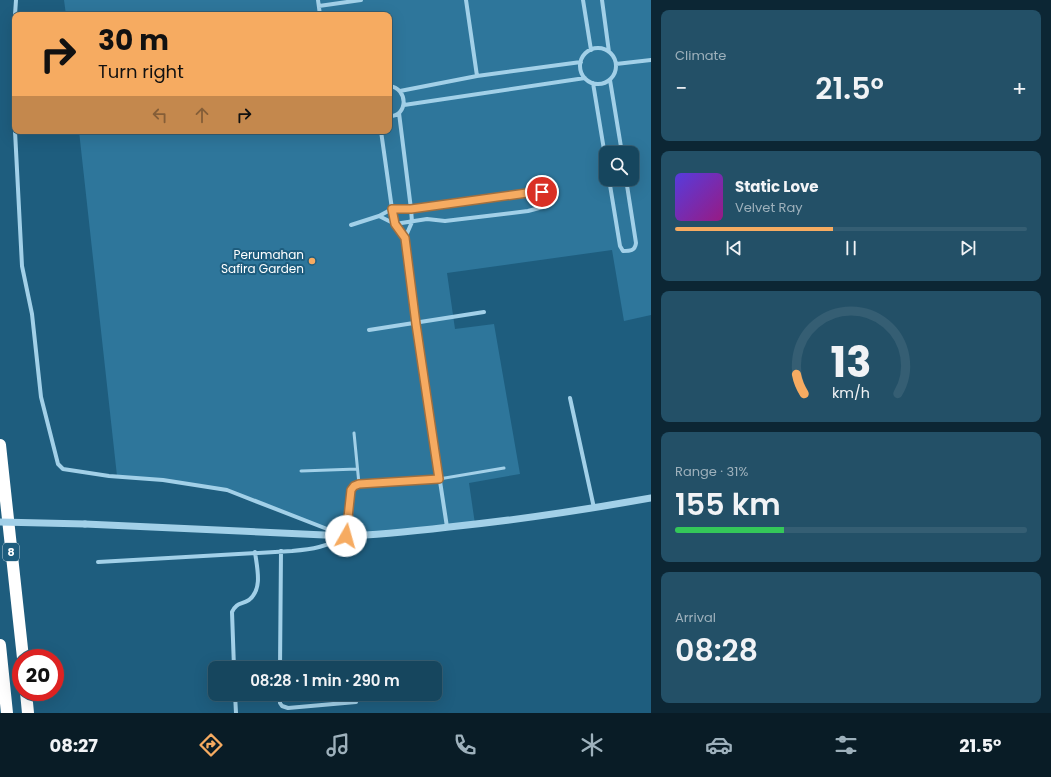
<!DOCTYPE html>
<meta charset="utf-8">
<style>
body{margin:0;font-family:Poppins,sans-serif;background:#235067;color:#f1f3f6;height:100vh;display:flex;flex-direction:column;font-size:15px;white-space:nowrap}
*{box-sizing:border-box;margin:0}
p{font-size:13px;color:#9eb1bc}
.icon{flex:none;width:22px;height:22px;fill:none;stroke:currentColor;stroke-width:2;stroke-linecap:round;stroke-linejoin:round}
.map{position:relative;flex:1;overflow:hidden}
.drawer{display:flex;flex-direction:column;gap:10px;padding:10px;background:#0c2634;width:400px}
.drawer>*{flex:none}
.top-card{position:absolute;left:12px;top:12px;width:380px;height:122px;border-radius:8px;box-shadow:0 4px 16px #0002,0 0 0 1px #355e73;background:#f6ab61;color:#111;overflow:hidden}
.buttons{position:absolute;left:599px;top:146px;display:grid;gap:8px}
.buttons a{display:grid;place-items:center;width:40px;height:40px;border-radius:8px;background:#16465e;box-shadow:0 4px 16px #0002,0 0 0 1px #355e73;font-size:20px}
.speed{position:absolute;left:12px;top:649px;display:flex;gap:8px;font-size:20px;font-weight:700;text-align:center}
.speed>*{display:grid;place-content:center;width:52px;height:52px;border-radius:50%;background:#16465e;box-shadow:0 4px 16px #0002,0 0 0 1px #355e73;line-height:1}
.speed .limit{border:6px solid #d22;background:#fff;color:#111}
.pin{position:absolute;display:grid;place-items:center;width:34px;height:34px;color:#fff;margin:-17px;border:2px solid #fff;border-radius:50%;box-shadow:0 1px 4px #0007}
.me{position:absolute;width:44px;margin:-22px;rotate:7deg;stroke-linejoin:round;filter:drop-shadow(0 0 3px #0008)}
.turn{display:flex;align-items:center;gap:14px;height:84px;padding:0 20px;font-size:18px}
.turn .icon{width:52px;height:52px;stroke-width:2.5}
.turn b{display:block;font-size:28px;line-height:34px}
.lanes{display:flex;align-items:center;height:38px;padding:0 20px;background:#0003;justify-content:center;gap:20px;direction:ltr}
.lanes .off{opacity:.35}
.big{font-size:30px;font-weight:600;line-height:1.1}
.drawer .widget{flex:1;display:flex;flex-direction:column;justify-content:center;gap:6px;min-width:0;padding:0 14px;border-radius:8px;background:#235067}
.drawer .dial{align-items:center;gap:0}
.dial svg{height:104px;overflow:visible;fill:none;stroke:#355e73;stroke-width:7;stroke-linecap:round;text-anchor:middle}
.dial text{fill:#f1f3f6;stroke:none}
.song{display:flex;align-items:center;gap:12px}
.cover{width:48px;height:48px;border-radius:6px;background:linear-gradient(135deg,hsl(250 70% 55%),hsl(310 70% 35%))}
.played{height:4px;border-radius:2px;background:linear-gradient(90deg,#f6ab61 45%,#355e73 45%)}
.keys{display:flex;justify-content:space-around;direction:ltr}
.heat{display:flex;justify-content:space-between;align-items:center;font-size:22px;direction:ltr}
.charge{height:6px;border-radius:3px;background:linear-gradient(90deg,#34c759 31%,#355e73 0)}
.trip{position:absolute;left:208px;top:661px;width:234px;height:40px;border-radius:8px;background:#16465e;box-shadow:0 4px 16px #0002,0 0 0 1px #355e73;font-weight:600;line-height:40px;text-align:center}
.menu{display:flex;height:64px;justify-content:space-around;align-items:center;background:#091c26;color:#9eb1bc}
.menu .icon{width:28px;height:28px}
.menu .on{color:#f6ab61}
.menu b{font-size:18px;color:#f1f3f6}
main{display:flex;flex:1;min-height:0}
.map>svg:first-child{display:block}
</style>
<main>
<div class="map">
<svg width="651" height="713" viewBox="0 0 651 713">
<rect width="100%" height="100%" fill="#1e5d7e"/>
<path fill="#2e769b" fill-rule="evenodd" d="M64,0h587v315l-27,6 -12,-71 -165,23 8,56 39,-5 26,150 -51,9 6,41 -129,12 -119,-46 -64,-10 -46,-4 -38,-345h310v-116h-323zM606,153h26v26h-26z"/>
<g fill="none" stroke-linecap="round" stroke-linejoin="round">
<path stroke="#a2d0e8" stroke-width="3" d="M354,433l5,51
M301,471l56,-2
M346,536l5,-46 3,-5 5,-1 80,-5 65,-11"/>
<path stroke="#a2d0e8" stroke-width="4" d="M318,0l2,15
M466,0l11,76
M583,0l8,50
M602,0l7,52
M319,6l42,-6
M15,15l1,-15
M15,21l-2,57 2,45
M580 66a18 18 0 1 1 36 0a18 18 0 1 1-36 0Z
M616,64l35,-4
M610,80l12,73
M593,83l13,79
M389,86c20,2 19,31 0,30
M400,91l77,-15 104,-14
M404,105l181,-27
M399,113l12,96 1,13 -7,16 1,6 10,80 31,203
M15,131l7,135 10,48 9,83 17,67 5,5 46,7 54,4 64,10 113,44
M381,131l11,78 3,15 10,14
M609,179l11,67 3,5c7,0 12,0 13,-8l-10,-64
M351,225l28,-9 13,-7h19l123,-17h8c4,5 4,9 1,15l-15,4 -83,10 -18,-2 -32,5 -16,-8
M369,330l115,-18
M570,398l24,110
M98,562l194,-11c22,-2 33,-4 52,-14
M234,668l-2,-56c5,-10 9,-7 17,-12 14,-11 8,-32 6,-48
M280,668l1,-117
M235,694l1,19
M280,694v9l2,3 6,2 68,-6"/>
<path stroke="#a2d0e8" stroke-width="7" d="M85,524l261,12c35,-1 69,-5 103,-9 68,-7 135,-17 202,-29"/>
<path stroke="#fff" stroke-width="12" d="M0,445l23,213
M0,645l7,68
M26,692l2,21"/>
<path stroke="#a2d0e8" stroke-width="7" d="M0,522l85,2"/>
</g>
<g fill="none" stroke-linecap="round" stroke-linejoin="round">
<g stroke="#a06f3f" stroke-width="10">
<path id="route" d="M346,536l5,-46 3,-4 5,-2 80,-5 -23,-155 -11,-86 -10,-14 -3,-15h19l123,-17h8"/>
</g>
<use href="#route" stroke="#f6ab61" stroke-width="7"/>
</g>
<circle fill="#f6ab61" stroke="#1e5d7e" stroke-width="1.5" cx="312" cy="261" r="4"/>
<g text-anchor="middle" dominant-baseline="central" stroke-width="4" stroke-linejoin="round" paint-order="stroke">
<rect fill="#1e5d7e" stroke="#bcced8" stroke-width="1" x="3" y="543" width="16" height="18" rx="3"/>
<g font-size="11" font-weight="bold" fill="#fff">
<text x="11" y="552">8</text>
</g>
<g font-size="12" fill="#fff" stroke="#1e5d7e" text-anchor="end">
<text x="304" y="254">Perumahan<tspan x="304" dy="14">Safira Garden</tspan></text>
</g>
</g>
</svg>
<div class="buttons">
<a><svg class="icon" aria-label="search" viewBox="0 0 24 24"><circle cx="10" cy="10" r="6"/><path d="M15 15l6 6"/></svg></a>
</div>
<div class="speed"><div class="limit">20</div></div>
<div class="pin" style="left:542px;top:192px;background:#d93025"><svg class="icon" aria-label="arrive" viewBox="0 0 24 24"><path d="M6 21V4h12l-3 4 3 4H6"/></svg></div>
<svg class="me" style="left:346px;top:536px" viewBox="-20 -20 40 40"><circle r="19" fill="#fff"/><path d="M0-13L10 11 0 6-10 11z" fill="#f6ab61"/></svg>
<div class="trip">08:28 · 1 min · 290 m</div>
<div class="top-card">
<div class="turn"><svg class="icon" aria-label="right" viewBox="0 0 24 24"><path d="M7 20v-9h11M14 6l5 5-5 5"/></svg><div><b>30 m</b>Turn right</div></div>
<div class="lanes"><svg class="icon off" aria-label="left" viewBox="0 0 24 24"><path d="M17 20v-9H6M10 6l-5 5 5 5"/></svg><svg class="icon off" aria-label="ahead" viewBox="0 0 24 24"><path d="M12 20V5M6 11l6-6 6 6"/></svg><svg class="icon" aria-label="right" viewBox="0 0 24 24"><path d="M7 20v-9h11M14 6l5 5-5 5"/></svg></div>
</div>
</div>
<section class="drawer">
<div class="widget"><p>Climate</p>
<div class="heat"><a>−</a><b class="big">21.5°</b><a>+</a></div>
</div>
<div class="widget">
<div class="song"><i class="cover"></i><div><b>Static Love</b><p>Velvet Ray</p></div></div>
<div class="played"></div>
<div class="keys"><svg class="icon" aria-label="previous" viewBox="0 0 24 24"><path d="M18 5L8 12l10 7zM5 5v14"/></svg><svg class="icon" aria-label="pause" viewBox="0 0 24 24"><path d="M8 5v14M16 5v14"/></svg><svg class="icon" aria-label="next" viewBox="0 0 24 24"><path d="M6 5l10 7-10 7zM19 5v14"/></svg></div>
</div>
<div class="widget dial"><svg viewBox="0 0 100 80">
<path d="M14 69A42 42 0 1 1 86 69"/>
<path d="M14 69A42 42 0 0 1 8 54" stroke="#f6ab61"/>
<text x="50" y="56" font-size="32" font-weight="700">13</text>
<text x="50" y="72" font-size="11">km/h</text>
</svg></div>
<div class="widget"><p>Range · 31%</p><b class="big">155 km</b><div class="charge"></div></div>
<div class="widget"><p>Arrival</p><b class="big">08:28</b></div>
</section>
</main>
<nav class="menu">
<b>08:27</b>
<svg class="icon on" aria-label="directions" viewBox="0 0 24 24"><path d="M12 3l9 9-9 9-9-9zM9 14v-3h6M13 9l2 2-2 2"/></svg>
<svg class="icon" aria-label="music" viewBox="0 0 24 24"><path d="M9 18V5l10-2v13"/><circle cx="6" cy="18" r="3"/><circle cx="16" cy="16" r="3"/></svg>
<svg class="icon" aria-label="phone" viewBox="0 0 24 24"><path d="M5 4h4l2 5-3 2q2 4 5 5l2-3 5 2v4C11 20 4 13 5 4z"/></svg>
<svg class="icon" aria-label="climate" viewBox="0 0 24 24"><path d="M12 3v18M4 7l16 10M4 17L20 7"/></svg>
<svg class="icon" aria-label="car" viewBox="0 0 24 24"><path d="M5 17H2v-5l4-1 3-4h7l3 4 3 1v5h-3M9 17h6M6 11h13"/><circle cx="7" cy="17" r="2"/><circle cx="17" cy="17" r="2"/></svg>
<svg class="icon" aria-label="filters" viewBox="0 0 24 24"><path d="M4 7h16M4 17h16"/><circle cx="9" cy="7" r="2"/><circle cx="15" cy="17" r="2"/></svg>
<b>21.5°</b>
</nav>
